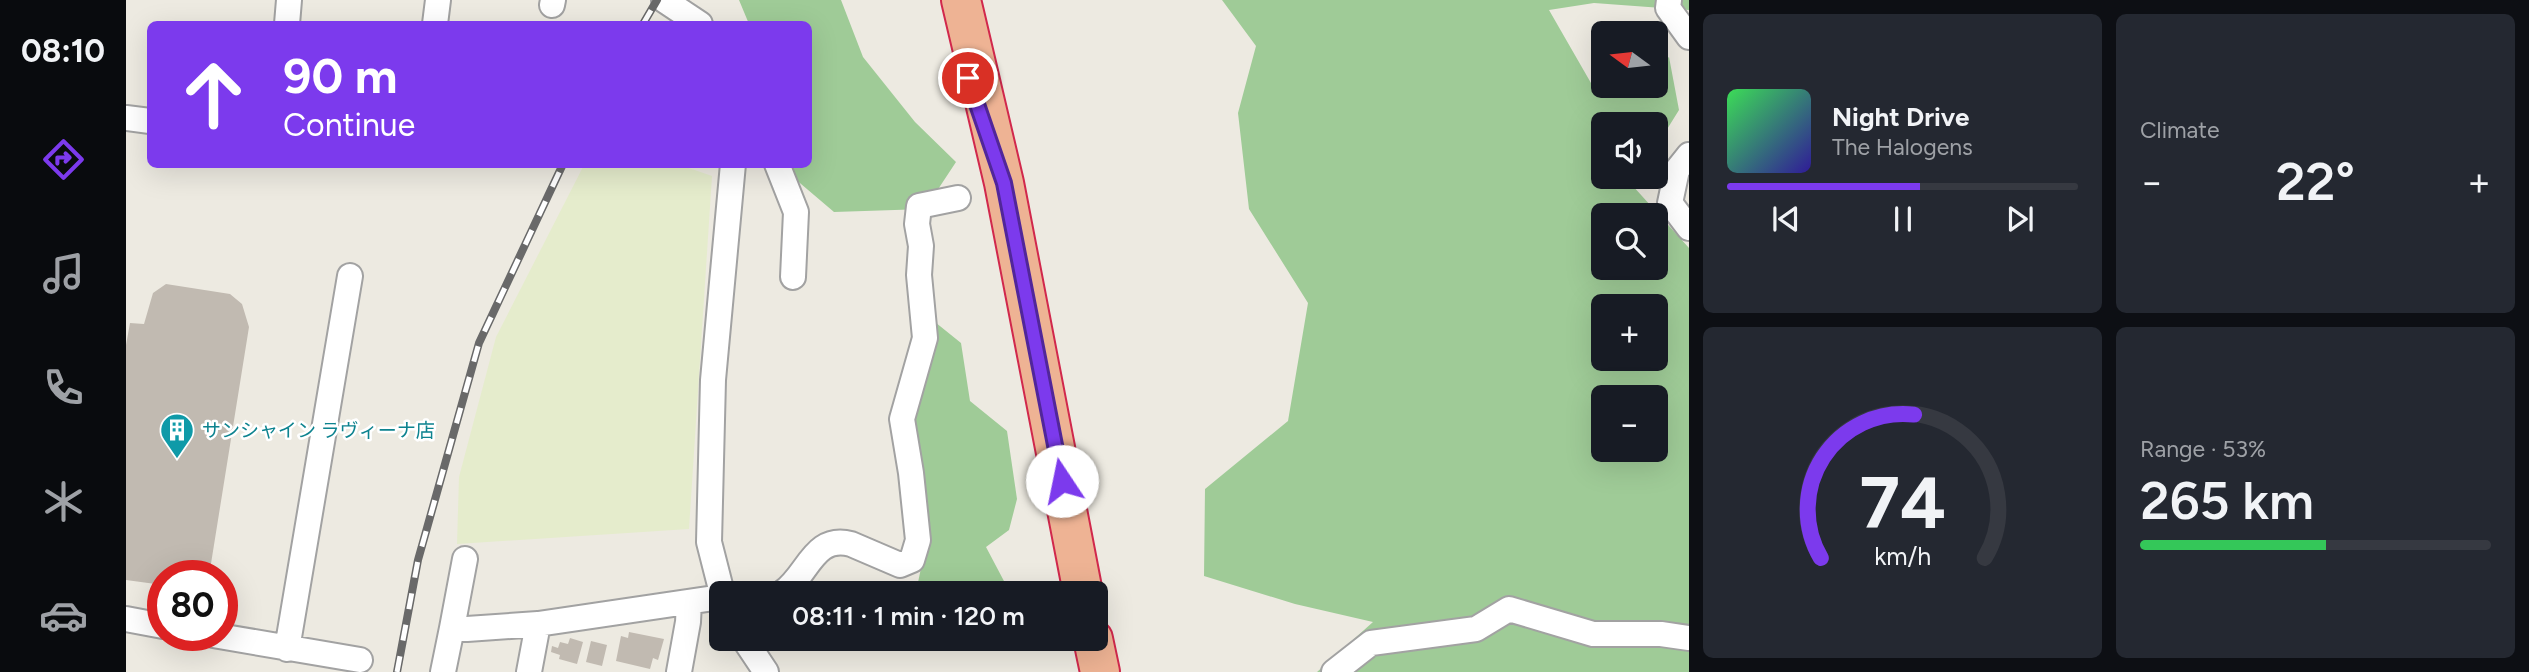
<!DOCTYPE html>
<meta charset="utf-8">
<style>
body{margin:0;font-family:Figtree,"Noto Sans JP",sans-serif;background:#242831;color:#f1f3f6;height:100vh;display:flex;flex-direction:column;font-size:26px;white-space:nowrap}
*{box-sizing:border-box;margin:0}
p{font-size:23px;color:#9ea1a6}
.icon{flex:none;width:38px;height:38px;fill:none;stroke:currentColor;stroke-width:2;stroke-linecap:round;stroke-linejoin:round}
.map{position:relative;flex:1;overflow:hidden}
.side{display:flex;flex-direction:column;gap:14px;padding:14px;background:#0d0f14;width:840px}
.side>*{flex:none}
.guide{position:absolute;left:21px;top:21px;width:665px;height:147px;border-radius:10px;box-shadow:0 7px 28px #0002;background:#7c3aed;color:#fff;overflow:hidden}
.needle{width:46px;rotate:285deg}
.tools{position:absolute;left:1465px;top:21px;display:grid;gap:14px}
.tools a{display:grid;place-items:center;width:77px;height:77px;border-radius:10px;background:#171b24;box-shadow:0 7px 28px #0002;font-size:35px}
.speed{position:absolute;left:21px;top:560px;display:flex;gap:14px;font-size:35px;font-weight:700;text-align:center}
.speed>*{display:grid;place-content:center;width:91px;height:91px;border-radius:50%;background:#171b24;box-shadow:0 7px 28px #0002;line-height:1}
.speed .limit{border:10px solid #d22;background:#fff;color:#111}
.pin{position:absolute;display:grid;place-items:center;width:60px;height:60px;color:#fff;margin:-30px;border:4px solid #fff;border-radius:50%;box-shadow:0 2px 7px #0007}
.me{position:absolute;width:77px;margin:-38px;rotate:349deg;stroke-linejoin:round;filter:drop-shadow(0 0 5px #0008)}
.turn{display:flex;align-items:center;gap:24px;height:147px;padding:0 21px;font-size:32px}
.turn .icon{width:91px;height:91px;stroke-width:2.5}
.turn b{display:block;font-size:49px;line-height:60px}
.big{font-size:52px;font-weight:600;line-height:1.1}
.side .widget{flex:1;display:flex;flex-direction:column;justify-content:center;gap:10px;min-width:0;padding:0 24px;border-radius:10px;background:#242831}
.side .dial{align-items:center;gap:0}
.dial svg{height:182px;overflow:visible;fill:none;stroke:#363941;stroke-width:7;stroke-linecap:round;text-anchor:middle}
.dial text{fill:#f1f3f6;stroke:none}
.song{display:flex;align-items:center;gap:21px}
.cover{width:84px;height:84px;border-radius:10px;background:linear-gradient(135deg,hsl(130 70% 55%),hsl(250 70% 35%))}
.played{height:7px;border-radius:4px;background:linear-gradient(90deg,#7c3aed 55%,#363941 55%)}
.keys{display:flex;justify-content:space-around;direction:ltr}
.heat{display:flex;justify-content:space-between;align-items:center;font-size:38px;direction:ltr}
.charge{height:10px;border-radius:5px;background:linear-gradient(90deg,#34c759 53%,#363941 0)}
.side .tiles{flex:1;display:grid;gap:14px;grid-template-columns:repeat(2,1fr)}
.trip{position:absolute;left:583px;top:581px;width:399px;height:70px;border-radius:10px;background:#171b24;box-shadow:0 7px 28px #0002;font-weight:600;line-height:70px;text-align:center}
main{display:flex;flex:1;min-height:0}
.tabs{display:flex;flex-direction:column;width:126px;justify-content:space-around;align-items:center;background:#090b0e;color:#9ea1a6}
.tabs .icon{width:49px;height:49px}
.tabs .active{color:#7c3aed}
.tabs b{font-size:32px;color:#f1f3f6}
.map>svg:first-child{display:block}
</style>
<main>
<nav class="tabs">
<b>08:10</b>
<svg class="icon active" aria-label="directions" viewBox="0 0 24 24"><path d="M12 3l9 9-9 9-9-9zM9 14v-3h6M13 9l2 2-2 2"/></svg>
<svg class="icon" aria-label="music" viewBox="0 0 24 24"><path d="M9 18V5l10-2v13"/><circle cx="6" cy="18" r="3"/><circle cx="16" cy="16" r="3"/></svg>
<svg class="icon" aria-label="phone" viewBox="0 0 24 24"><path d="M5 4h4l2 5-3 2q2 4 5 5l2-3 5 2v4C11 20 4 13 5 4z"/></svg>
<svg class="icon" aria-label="climate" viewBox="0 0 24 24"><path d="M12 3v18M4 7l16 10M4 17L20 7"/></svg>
<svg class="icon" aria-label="car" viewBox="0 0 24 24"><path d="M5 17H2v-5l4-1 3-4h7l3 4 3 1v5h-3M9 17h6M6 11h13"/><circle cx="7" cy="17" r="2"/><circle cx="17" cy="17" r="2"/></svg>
</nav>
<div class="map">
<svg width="1563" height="672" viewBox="0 0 1563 672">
<rect width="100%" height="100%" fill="#edeae1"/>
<path fill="#e5eccc" d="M458,165h96l32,11 -23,353 -232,15 2,-67 37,-140z"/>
<path fill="#9fcb97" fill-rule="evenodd" d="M613,0h102l22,57 52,65 41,40 -31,47 -91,3 -40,-34 -5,-13 19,-1v-140h-59z
M1096,0h467v10l-95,-7 -45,7 46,80h34l5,-4h22v-18l13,-11 10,53 -23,37v-23h-53v53h34l-5,8 57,63v424h-400h28l56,-50 -78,-18 -91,-28 1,-87 83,-68 20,-118 -59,-94 -11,-96 18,-67zM1477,215h53v53h-53zM1477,306h53v53h-53zM1477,397h53v53h-53z
M799,314l36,29 9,58 37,30 10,68 -8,31 -23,17 19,36 -12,10 -77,-1 13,-62 -22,-114z"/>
<path fill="#c1bab1" d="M40,284l64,10 12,10 7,23 -40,249h-46v9l-37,-5v-235l4,-22 14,1 9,-31z
M503,632l35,7 -6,21 -5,-2 -3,11 -34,-8 5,-25 7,2z
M444,638l13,4 -6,22 -18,-5 1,-4 -9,-3 1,-6 6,2 2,-6 8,2z
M465,641l16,4 -5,21 -16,-4z"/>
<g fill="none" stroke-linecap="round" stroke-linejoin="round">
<g stroke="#a2a2a2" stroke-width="28">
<path id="minor" d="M538,0l36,24
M1543,0l-1,8 21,29
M426,5l1,-5
M161,24l2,-24
M309,24l3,-24
M0,118l24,3
M1563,155l-12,15 -7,33 19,25
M651,164l19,48 -3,65
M596,593l-13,-51 4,-162 20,-216
M656,593c26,-17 31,-59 69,-49l49,21 12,-5 6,-20 -7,-67 -9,-54 23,-81 -6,-63 2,-29 -4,-22 2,-18 39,-8
M0,619l37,7
M326,628l13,-69
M87,635l147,25
M618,639l22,33
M161,649l63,-373
M317,672l9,-44 15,1 71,-5 183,-27
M403,672l9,-48
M553,672l9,-50 1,-20
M1208,672l37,-29 105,-14 33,-20 84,25h68l28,4"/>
</g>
<g stroke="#d1284c" stroke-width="42">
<path id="trunk" d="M835,0l43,183 79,410
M967,639l7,33"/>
</g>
<use href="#minor" stroke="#fff" stroke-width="24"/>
<use href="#trunk" stroke="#eeb394" stroke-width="38"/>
<g stroke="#696969" stroke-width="8">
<path id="rail" d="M517,24l14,-24
M271,672l21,-112 61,-217 84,-179"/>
</g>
<use href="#rail" stroke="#fff" stroke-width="5" stroke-dasharray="16" stroke-linecap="butt"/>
</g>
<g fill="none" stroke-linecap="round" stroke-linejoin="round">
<g stroke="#51269a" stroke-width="18">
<path id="route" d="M842,78l36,105 58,298"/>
</g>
<use href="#route" stroke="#7c3aed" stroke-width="12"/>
</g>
<defs>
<g id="building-pin" transform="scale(1.75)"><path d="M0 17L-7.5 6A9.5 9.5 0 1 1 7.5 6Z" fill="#0f9aa8" stroke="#fff"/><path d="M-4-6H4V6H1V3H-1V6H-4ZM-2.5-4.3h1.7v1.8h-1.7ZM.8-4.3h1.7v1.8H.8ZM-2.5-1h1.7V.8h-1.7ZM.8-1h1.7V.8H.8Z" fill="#fff"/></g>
</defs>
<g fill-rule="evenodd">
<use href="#building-pin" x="51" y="430"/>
</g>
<g text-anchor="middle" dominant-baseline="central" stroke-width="5" stroke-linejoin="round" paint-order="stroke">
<g font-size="19" fill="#0d838f" stroke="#fff" text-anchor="start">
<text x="76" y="430">サンシャイン ラヴィーナ店</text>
</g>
</g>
</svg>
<div class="tools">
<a><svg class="needle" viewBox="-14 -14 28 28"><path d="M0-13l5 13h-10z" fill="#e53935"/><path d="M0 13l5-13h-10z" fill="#9ea1a6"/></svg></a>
<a><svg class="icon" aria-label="sound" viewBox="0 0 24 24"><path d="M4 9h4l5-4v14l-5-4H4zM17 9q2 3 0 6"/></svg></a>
<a><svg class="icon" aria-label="search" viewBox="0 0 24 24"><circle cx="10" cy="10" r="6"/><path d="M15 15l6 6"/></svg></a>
<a>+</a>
<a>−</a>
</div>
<div class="speed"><div class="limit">80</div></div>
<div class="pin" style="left:842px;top:78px;background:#d93025"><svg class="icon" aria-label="arrive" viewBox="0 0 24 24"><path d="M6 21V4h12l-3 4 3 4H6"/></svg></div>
<svg class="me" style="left:936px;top:481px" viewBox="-20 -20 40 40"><circle r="19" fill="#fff"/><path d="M0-13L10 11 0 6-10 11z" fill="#7c3aed"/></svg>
<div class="trip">08:11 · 1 min · 120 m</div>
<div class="guide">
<div class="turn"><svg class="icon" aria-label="ahead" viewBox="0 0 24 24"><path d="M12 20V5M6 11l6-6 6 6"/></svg><div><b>90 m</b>Continue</div></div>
</div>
</div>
<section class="side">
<div class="tiles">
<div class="widget">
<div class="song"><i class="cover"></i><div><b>Night Drive</b><p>The Halogens</p></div></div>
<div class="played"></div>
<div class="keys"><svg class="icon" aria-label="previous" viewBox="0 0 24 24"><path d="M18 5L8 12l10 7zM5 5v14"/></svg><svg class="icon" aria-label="pause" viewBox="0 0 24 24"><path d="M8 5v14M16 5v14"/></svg><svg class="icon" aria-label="next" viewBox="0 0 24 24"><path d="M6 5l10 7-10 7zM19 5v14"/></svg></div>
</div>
<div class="widget"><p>Climate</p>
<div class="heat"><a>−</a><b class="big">22°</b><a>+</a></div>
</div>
<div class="widget dial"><svg viewBox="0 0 100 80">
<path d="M14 69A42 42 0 1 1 86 69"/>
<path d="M14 69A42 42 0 0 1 55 6" stroke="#7c3aed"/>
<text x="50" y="56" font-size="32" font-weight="700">74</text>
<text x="50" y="72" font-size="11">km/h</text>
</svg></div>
<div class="widget"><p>Range · 53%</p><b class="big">265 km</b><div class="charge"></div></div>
</div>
</section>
</main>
